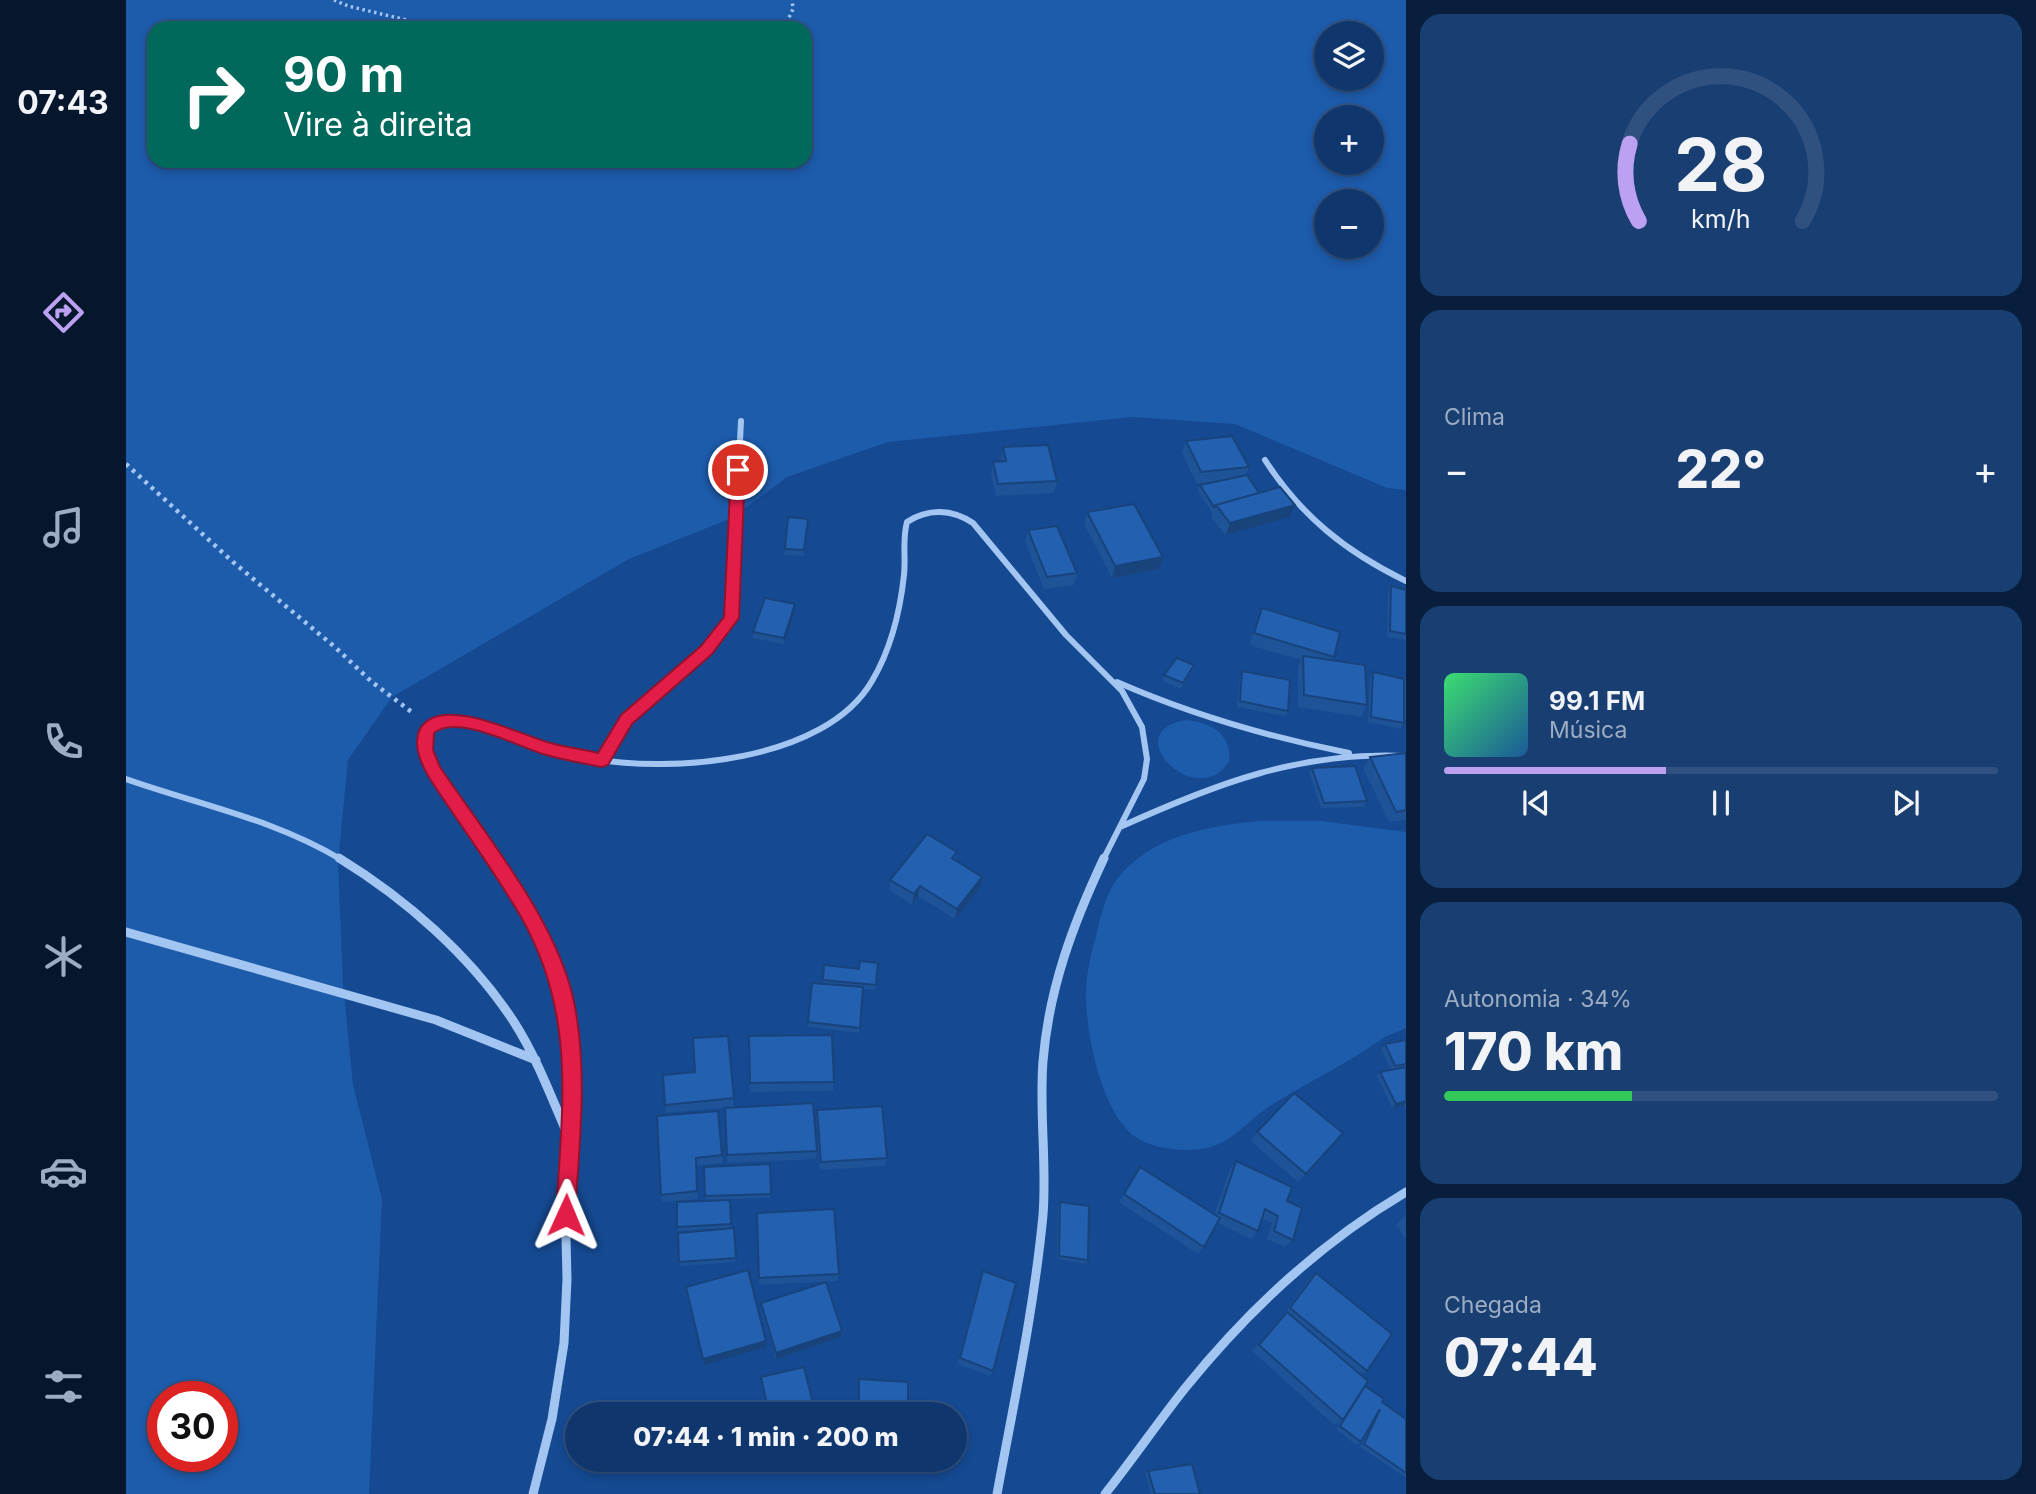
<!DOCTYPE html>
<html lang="pt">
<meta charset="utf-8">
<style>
body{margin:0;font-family:Inter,sans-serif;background:#193f72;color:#f1f3f6;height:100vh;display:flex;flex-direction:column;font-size:26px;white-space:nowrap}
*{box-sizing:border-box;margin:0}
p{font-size:23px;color:#9cacc2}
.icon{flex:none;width:38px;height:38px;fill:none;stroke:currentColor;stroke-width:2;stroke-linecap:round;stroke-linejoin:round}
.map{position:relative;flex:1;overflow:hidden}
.drawer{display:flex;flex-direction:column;gap:14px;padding:14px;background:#091e3c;width:630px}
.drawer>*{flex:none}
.top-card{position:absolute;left:21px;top:21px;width:665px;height:147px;border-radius:21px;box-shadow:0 4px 10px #0003,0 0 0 2px #305180;background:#00695c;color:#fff;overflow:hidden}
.buttons{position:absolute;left:1188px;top:21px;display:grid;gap:14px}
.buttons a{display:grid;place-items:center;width:70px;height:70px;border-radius:50%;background:#10376d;box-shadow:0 4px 10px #0003,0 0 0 2px #305180;font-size:35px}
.speed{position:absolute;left:21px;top:1381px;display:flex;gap:14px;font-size:35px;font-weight:700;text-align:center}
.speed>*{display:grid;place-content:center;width:91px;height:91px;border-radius:50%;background:#10376d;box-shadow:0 4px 10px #0003,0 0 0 2px #305180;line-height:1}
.speed .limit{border:10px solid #d22;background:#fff;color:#111}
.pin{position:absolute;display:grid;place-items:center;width:60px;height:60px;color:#fff;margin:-30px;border:4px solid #fff;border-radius:50%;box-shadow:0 2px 7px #0007}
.me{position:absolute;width:77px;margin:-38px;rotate:1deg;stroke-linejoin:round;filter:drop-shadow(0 0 5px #0008)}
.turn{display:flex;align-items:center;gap:24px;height:147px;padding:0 21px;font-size:32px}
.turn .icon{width:91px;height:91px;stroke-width:2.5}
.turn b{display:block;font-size:49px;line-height:60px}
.big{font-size:52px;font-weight:800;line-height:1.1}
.drawer .widget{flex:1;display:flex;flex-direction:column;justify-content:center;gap:10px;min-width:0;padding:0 24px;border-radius:21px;background:#193f72}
.drawer .dial{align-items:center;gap:0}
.dial svg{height:182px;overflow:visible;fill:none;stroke:#305180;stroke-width:7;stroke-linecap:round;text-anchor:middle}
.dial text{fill:#f1f3f6;stroke:none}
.song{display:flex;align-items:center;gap:21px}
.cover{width:84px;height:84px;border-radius:10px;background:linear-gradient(135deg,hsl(140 70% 55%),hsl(210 70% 35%))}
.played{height:7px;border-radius:4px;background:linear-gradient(90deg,#bca0f2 40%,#305180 40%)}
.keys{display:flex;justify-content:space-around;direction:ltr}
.heat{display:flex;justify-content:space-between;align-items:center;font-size:38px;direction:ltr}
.charge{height:10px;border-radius:5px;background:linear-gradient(90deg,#34c759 34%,#305180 0)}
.trip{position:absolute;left:439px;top:1402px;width:402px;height:70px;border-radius:35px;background:#10376d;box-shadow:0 4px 10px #0003,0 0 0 2px #305180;font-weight:800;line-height:70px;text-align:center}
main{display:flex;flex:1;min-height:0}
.menu{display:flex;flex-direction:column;width:126px;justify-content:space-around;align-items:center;background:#06162c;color:#9cacc2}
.menu .icon{width:49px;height:49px}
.menu .on{color:#bca0f2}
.menu b{font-size:32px;color:#f1f3f6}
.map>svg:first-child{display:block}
</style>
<main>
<nav class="menu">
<b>07:43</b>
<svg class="icon on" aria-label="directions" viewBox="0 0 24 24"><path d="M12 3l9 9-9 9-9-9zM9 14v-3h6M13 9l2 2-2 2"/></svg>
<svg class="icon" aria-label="music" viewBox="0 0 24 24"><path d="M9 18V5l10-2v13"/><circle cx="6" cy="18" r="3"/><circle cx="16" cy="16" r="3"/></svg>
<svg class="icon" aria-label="phone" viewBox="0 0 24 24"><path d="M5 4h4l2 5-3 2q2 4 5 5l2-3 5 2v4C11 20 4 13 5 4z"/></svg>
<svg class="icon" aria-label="climate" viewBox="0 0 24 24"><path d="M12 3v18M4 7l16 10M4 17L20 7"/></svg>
<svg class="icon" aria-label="car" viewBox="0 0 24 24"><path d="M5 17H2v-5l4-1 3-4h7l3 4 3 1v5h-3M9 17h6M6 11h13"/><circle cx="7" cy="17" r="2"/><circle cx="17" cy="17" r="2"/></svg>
<svg class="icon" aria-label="filters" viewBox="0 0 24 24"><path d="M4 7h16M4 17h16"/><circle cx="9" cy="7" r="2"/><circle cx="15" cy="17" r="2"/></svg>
</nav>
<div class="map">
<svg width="1280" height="1494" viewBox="0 0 1280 1494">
<rect width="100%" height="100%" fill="#154991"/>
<path fill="#1d5bab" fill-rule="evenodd" d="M0,0h1280v490l-19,-2 -152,-64 -102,-7 -245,25 -101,35 -55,41 -103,41 -237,138 -44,63 -10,103 5,120 10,102 29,114 -13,295h-243zM28,28h651v133h-651zM1200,33h46v46h-46zM1200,117h46v46h-46zM1200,201h46v46h-46zM37,1396h59v60h-59z
M1060,720c24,2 47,14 43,42 -33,50 -113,-30 -43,-42z
M1134,821h62l84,11v196l-21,9c-38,27 -79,46 -118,71 -19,13 -33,32 -56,39 -22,6 -58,3 -77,-11 -32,-24 -47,-98 -48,-136 -1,-23 5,-47 11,-68 4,-18 11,-44 24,-58 36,-40 89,-48 139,-53z"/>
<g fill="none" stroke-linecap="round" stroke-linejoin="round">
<path stroke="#a3c5f1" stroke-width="3.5" stroke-dasharray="2.5 3.5" stroke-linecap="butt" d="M208,0l14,6 92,22
M658,28l9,-19 -1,-9"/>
<path stroke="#a3c5f1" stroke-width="4.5" stroke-dasharray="3.5 5" stroke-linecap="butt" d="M0,464l107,98 103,86 36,34 41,31"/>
<path stroke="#a3c5f1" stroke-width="6" d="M1139,460c36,56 81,92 141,121
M991,682c75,33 152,55 232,71
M476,761l24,-41 80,-70 25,-32 10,-197
M0,779c74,26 148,40 216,81
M994,827c95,-43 180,-76 286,-71
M366,860l-59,-90 -8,-20 1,-18c13,-13 32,-13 50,-9 38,9 73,28 112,35 82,16 237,4 284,-77 19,-32 28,-69 32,-106 2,-18 -2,-35 3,-53 21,-14 45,-13 66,1l93,112 56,56 20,36 5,32 -3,20 -41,81"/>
<path stroke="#a3c5f1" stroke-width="9" d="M213,858c67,41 132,98 175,164 23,36 38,77 55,116
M365,858l53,82 15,42 12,66 2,45 -8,102 2,84 -3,64 -12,76 -19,75
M0,932l310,88 100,40
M871,1494c17,-92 37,-185 46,-279 4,-51 -4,-103 0,-154 6,-73 30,-137 61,-203
M979,1494c28,-35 53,-72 81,-107 63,-78 134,-144 220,-195"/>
</g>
<path fill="#1e5397" d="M1060,441l63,26 -3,8 13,18 36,12 -5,12 -64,18 -15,-17 2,-5h-1l-14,-22 2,-6 5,-1h-8l-15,-31z
M877,447l54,34 -3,12 -58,3 -5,-22 2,-12 8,-1z
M961,512l72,57 -47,9 -28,-54z
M682,519l-4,37 -20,-1 1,-6z
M902,530l49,43 -3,12 -30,4 -19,-47z
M1265,586l15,4v50l-19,-3 1,-45z
M1136,608l72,49 -2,3 35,45 -6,12 -63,-10v-40l3,-7 -52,-15z
M669,610l-11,34 -31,-6v-6z
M1068,665l-2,6 -11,18 -19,-8 2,-6z
M1116,671l46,40 -3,5 -48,-9 3,-30z
M1247,672l31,7 2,-2v42h-1l-1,-25v29l-4,6 -32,-7 2,-44z
M1280,753v67l-17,2 -26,-54 7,-11z
M1186,768l55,33 -3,6 -43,1 -12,-35z
M831,852l-1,9 24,26 -25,32 -37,-23 -6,9 -23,-15 1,-10z
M698,965l35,4 17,16 -1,5 -12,-1 -4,44 -51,-6 4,-44 10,1z
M602,1036l6,71 -68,6 -1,-8z
M623,1036l85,46 -1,9 -83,1z
M1280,1040v70l-2,-4 -12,2 -15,-32 3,-4 11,-2 -10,-21 4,-5z
M599,1108l92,43 -1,8 -89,4z
M691,1110l70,48 -2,8 -65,4 -4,-51z
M592,1111l5,52 -27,3 2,33 -36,3 -1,-7z
M1131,1132l86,1 -45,49 -47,-41z
M1110,1161l51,40 6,39 -8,7 -18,-8 5,-16 -10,-4 -4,12 -7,8 -33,-16 -14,24 -6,7 -79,-52 21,-35 74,48 16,-46z
M644,1164l1,34 -66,2 -1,-33z
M604,1200l1,28 -53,3 -1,-4z
M934,1202l28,58 -2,4 -29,-5 1,-53z
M631,1213l82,61 -1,7 -79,4z
M1279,1216h1v24l-10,-16z
M608,1228l2,34 -56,4 -1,-4z
M857,1271l10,100 -3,5 -33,-12 23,-86z
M1190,1273l51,98 -5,4 2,12 18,15 24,17v59l-46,-31 5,-13 -4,8 -5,3 -20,-16 5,-8 -7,4 -82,-74 31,-36 25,-35z
M635,1303l81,28 -1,6 -65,22 -15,-49z
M733,1379l49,35h-50v-29z
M1022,1471l52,23h-49l-6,-21z"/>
<path fill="#18437b" d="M1169,505l-5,12 -64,18 4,-12z
M1037,557l-4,12 -47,9 3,-12z
M669,604v6l-11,34v-6z
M856,877l-2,10 -25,32 2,-10z
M794,886l-2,10 -6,9 2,-11z
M1280,1101l-2,5 -12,2 4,-4z
M716,1331l-1,6 -65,22v-6z
M640,1341v6l-62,18 -1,-6z"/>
<path fill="#2360b0" stroke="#18437b" stroke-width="2" d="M1106,436l17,31 -48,5 -15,-31z
M922,445l9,36 -59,3 -5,-22 13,-1 -3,-14z
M1121,475l12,18 -43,12 -2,2 -14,-22z
M1154,487l15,18 -65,18 -14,-18z
M1008,504l29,53 -48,9 -28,-54z
M662,517l20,2 -4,31 -19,-1z
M931,526l20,47 -30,4 -19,-47z
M1265,586l15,4v44l-16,-3z
M639,598l30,6 -11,34 -31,-6z
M1136,608l78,24 -6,25 -80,-24z
M1177,656l62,9 2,40 -63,-10z
M1051,658l17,7 -11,18 -19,-8z
M1116,671l48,9 -2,31 -48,-10z
M1247,672l31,7v44l-33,-6z
M1280,753v57l-10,2 -26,-55z
M1229,766l12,35 -43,2 -12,-35z
M801,834l30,18 -5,6 30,19 -25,32 -37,-23 -6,8 -24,-14z
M734,961l18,2 -2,22 -53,-5 1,-15 35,4z
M686,983l51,4 -3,41 -52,-6z
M706,1035l2,47 -84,1 -1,-47z
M602,1036l6,62 -69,7 -2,-30 32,-3 -2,-34z
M1280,1040v24l-11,2 -10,-22z
M1280,1067v34l-10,3 -16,-32z
M1168,1093l49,40 -37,41 -49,-42z
M687,1103l4,48 -90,4 -2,-47z
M756,1106l5,52 -66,4 -4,-52z
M592,1111l4,44 -26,3 1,33 -36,4 -4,-79z
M1110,1161l56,26 -5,14 15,7 -9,32 -19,-9 4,-15 -13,-7 -7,22 -39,-18z
M644,1164l1,30 -66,2 -1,-29z
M1014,1167l80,51 -16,29 -80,-53z
M604,1200l1,24 -54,3v-25z
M934,1202l29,4 -1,54 -29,-4z
M708,1209l5,65 -80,4 -2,-65z
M608,1228l2,30 -57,4 -1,-29z
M622,1270l18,71 -63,18 -17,-72z
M857,1271l33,12 -23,88 -33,-13z
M1190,1273l76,61 -25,37 -77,-63z
M700,1282l16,49 -66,22 -15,-50z
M1161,1312l81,69 -25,39 -84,-75z
M678,1367l11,44 -10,3h-36l-8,-37z
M733,1379l49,3v32h-49z
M1239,1386l19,13 -2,3 24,17v54l-42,-29 16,-35 -19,33 -21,-16z
M1066,1464l8,30h-45l-7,-23z"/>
<path fill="#e11d48" stroke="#92132f" stroke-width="2" d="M612,466l7,4 -6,148 -27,36 -80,70 -24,41 -6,2c-19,-4 -40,-7 -59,-13 -26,-8 -86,-40 -109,-21l-1,17 7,17c47,70 120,157 135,240 13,69 4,140 0,208l-2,7 -7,3 -7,-3 -3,-7c6,-107 21,-200 -35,-298 -22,-38 -48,-74 -73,-111 -11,-17 -26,-35 -30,-55 -2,-8 -1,-19 4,-25 22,-30 97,8 125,16 17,5 34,7 51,11l23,-38 80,-69 23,-29 7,-147z"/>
</svg>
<div class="buttons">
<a><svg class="icon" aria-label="layers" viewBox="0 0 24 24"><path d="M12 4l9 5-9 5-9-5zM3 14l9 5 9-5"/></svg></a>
<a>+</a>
<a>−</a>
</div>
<div class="speed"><div class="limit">30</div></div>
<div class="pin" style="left:612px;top:470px;background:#d93025"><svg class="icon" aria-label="arrive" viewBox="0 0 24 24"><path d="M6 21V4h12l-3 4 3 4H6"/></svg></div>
<svg class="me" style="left:440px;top:1215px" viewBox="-20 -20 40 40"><path d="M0-17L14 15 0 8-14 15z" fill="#e11d48" stroke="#fff" stroke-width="4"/></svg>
<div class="trip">07:44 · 1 min · 200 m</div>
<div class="top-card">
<div class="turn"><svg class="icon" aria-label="right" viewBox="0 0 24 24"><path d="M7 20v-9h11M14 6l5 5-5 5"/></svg><div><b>90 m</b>Vire à direita</div></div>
</div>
</div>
<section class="drawer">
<div class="widget dial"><svg viewBox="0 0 100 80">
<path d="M14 69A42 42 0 1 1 86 69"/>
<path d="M14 69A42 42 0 0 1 10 35" stroke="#bca0f2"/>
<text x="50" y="56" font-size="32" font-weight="700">28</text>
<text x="50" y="72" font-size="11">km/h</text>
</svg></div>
<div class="widget"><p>Clima</p>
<div class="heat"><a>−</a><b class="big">22°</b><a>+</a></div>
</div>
<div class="widget">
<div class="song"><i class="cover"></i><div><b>99.1 FM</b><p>Música</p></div></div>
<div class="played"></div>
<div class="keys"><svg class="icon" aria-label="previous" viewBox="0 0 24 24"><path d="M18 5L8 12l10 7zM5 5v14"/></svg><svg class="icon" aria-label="pause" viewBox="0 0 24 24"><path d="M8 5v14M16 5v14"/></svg><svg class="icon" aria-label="next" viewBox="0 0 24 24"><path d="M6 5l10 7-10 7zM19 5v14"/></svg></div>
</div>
<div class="widget"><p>Autonomia · 34%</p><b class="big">170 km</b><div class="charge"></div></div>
<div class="widget"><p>Chegada</p><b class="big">07:44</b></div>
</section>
</main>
